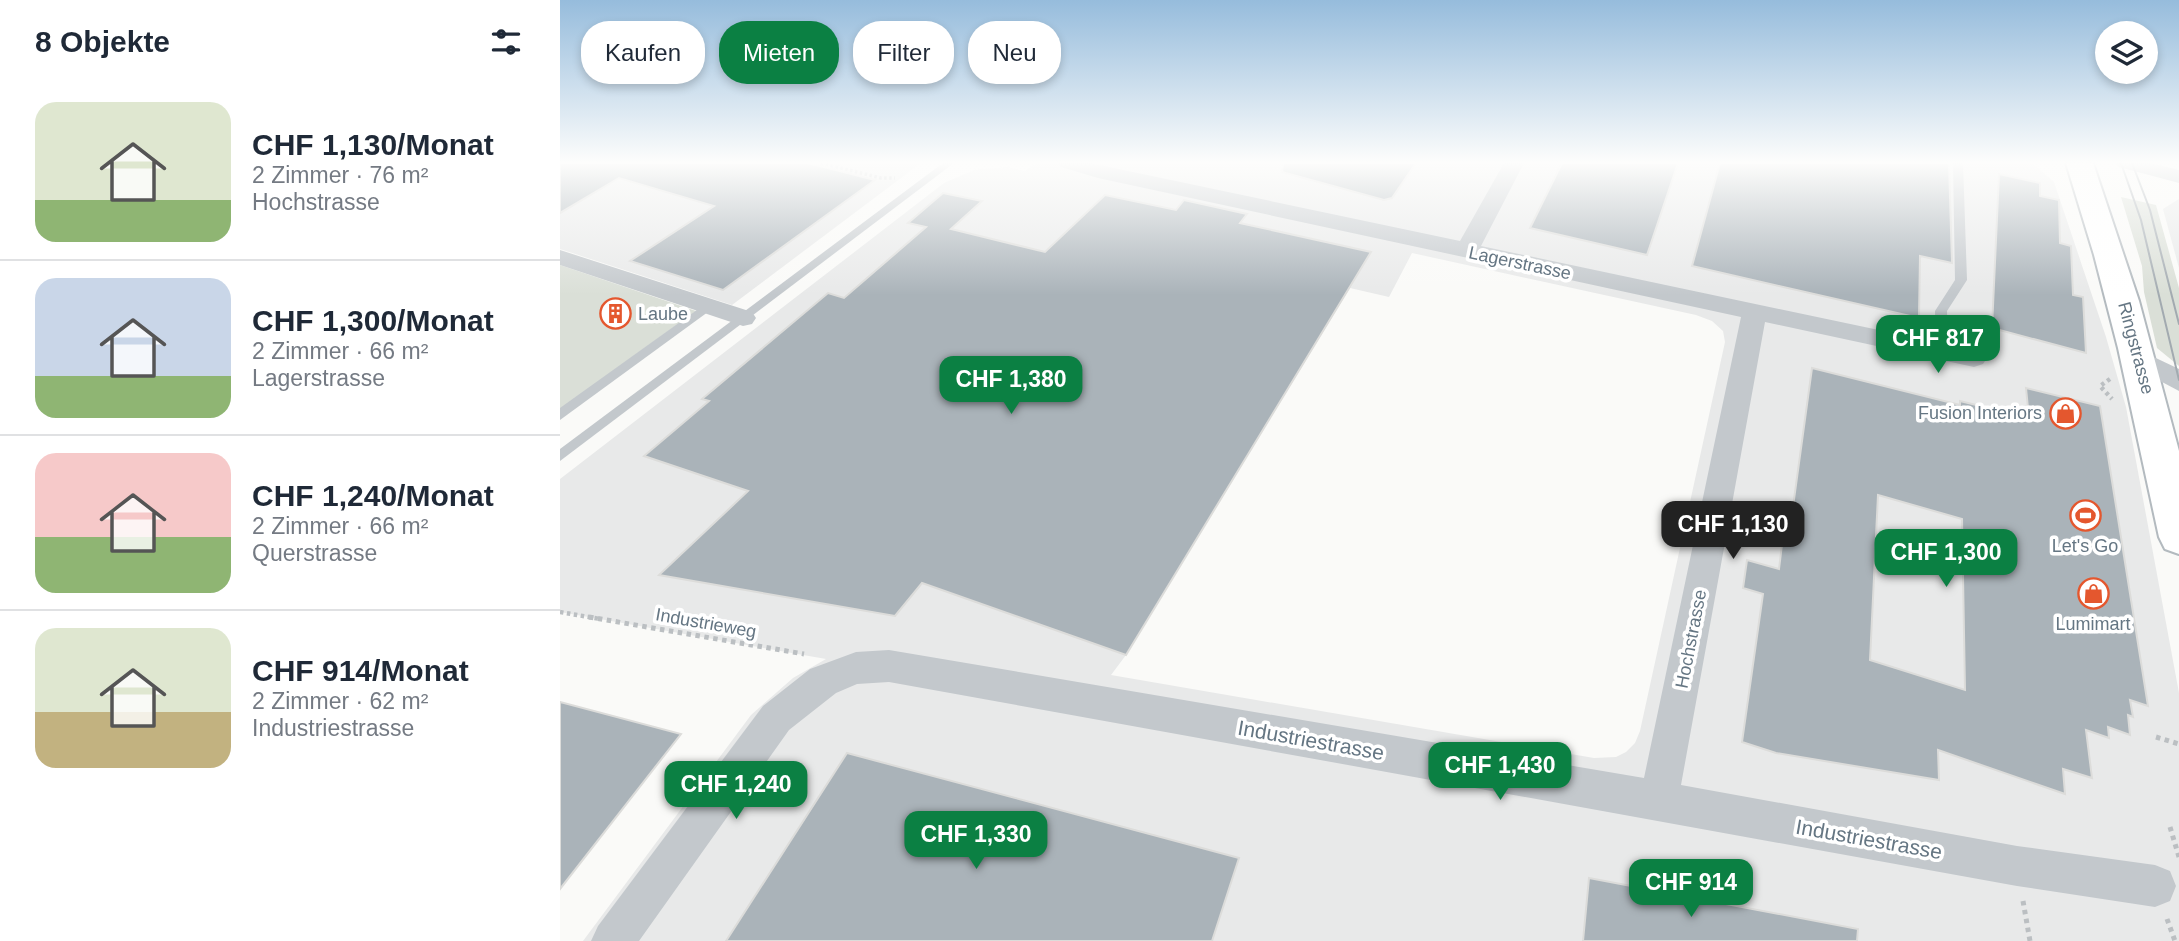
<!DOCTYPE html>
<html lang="de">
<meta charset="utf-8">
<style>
body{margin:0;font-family:Arial,sans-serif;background:#f2f2f3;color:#1f2937;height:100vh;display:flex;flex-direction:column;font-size:26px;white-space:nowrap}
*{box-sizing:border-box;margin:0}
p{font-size:23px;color:#747a83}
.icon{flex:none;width:38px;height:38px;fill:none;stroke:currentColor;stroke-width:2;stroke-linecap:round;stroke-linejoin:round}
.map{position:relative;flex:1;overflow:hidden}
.sheet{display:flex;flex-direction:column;background:#fff;width:560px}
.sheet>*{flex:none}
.top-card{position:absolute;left:21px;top:21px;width:665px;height:63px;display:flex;gap:14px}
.controls{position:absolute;left:1535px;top:21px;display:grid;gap:14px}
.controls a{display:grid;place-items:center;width:63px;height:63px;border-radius:50%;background:#fff;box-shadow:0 4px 10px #0003;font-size:35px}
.price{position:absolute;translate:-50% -60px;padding:0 16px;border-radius:14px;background:#0b8043;color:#fff;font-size:23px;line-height:46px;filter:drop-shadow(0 2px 4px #0008)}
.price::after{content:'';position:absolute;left:50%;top:42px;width:21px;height:16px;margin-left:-10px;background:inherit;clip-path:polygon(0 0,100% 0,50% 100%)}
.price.current{background:#222;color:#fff}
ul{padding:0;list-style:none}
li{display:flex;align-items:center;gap:21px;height:175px;padding:0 35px}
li+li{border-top:2px solid #e0e1e3}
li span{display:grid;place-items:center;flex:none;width:196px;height:140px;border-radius:21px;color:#555}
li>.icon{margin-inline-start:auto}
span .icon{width:84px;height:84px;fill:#fffc;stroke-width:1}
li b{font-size:30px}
h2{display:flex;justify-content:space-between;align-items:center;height:84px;padding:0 35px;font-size:30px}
.chip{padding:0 24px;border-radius:28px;background:#fff;box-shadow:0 4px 10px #0003;font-size:24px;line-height:63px}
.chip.current{background:#0b8043;color:#fff}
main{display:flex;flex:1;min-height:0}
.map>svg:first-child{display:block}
</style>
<main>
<section class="sheet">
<h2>8 Objekte<svg class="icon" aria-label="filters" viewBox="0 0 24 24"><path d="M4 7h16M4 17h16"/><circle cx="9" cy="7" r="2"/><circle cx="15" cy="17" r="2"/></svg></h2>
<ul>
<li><span style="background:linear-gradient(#dfe7d0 70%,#8fb573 0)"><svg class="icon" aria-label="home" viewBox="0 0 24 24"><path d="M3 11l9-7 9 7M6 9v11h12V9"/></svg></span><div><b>CHF 1,130/Monat</b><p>2 Zimmer · 76 m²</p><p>Hochstrasse</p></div></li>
<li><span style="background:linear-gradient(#c9d6e8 70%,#8fb573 0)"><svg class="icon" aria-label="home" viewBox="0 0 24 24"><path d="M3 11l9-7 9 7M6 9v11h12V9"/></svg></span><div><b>CHF 1,300/Monat</b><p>2 Zimmer · 66 m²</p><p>Lagerstrasse</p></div></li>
<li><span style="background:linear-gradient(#f6c9c9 60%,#8fb573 0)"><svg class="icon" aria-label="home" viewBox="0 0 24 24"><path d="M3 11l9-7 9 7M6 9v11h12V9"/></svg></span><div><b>CHF 1,240/Monat</b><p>2 Zimmer · 66 m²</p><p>Querstrasse</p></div></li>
<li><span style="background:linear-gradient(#dfe7d0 60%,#c2b280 0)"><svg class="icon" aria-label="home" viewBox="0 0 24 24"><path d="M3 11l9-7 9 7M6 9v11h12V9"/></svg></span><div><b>CHF 914/Monat</b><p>2 Zimmer · 62 m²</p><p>Industriestrasse</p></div></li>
</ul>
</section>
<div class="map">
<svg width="1619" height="941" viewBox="0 0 1619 941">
<rect width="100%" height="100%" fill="#fafaf8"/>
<g fill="#e8e9e9" fill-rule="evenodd">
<path d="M0,163H361L172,305L0,249Z"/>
<path d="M477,163H1472L1494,182L1546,337L1566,407L1619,693V941H23L191,715L233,678L266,659L0,612V479L384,183L414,170L447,167L465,171ZM852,253L1136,315L1152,321L1163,331L1165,342L1080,731L1075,743L1066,752L1056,757L1034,758L551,675L566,655L790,288L829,297Z"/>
<path d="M1619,199V268L1603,209Z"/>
</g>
<g fill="#dadfd7">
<path d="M1561,197L1596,205L1619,288V366L1597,348L1584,292L1582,266Z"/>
<path d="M0,265L136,311L0,409Z"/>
</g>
<g fill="#aab3b9" stroke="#dcdcda" stroke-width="2" fill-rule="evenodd">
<path d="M0,163H248L315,180L163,290L70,261L154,206L59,178L0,213Z"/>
<path d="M723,163H856L832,198L824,200L722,172Z"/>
<path d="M1002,163H1118L1087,255L970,228Z"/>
<path d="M1160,163H1389L1392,263L1360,256L1359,318L1132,266Z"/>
<path d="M1439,174L1480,183V196L1499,200L1500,243L1511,246L1513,295L1523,297L1526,353L1432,328Z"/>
<path d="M383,193L422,201L391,229L485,252L545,195L616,210L624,200L687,214L680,223L811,252L566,655L362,583L335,616L99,575L188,491L84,456L149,401L142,399L268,293L284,298L366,227L348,223Z"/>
<path d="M1252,368L1400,405V401L1469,418L1466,388L1540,406L1588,706L1570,700L1573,717L1568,715L1570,735L1548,727L1549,738L1526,730L1532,778L1503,769L1505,794L1378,750L1379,780L1216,753L1182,742L1203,594L1183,588L1187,560L1219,569L1226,512L1232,514ZM1318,495L1402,519L1405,690L1310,660Z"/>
<path d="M0,702L121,734L0,889Z"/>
<path d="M287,753L679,858L652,941H166Z"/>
<path d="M1029,878L1298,929L1297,941H1023Z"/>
</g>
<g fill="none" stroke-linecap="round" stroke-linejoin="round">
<defs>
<path id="secondary" d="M1506,163H1533L1579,301L1619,451V554L1605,549L1599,537L1558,348L1534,255Z"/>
</defs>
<use href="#secondary" stroke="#b3babf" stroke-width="4"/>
<path stroke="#bbbfc2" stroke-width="3.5" stroke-dasharray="2.5 2.5" stroke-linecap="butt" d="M261,163L321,178H335"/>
<g stroke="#bbbfc2" stroke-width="4.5" stroke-dasharray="3.5 3.5" stroke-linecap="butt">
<path d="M1550,379L1540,386L1552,399"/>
<path d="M0,612L40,619"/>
</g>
<g stroke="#bbbfc2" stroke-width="5" stroke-dasharray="4.5 4.5" stroke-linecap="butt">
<path d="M29,617L244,654"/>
<path d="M1596,737L1619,744"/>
<path d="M1610,827L1619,857"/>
<path d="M1463,901L1470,941"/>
<path d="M1607,919L1615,941"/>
</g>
<g fill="#c3c8cc" fill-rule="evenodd">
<path d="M383,163H394L0,461V449Z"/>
<path d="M1393,163H1403L1407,280L1387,311L1388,352L1382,356L1376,352L1375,311L1395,280Z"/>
<path d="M148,302L154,306L152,309L0,420V408Z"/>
</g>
<g fill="#c3c8cc" fill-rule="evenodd">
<path d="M497,163H530L900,241L944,163H964L921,246L1423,352L1427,358L1423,364L1414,367L1205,322L1121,785L1457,846L1595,865L1610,871L1616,886L1610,901L1595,907L1457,886L329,682L297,684L276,693L229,730L79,941H31L38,926L203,706L250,669L296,652L329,650L1084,778L1181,317L538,178L501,167Z"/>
<path d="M1556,163H1590L1619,170V183L1559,167Z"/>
<path d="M0,250L192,312L196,318L192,324L183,326L0,265Z"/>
<path d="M1579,350L1619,369V391L1570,365L1566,359L1570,353Z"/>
</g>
<use href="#secondary" fill="#fff" fill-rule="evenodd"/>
<g stroke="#a2aab0" stroke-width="2">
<path d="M1561,163L1581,220L1619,380"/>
<path d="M1572,163L1590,210L1619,324"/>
</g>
</g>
<linearGradient id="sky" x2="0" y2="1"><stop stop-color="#96bcdc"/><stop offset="0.55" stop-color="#fdfdfc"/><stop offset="1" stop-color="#fdfdfc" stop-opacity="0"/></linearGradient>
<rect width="1619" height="295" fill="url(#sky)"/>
<defs>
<symbol id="building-ring" viewBox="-11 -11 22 22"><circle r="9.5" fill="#fff" stroke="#e4572e" stroke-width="1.5"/><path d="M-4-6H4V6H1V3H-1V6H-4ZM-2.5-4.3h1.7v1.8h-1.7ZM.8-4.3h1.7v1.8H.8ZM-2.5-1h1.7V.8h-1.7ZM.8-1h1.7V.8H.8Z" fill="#e4572e"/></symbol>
<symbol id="shop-ring" viewBox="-11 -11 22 22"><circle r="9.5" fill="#fff" stroke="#e4572e" stroke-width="1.5"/><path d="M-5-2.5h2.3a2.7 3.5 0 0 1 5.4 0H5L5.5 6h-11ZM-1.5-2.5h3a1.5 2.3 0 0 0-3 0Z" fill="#e4572e"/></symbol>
<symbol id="stadium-ring" viewBox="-11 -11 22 22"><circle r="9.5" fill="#fff" stroke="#e4572e" stroke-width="1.5"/><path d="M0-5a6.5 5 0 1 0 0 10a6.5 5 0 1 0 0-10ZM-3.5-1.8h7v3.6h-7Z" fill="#e4572e"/></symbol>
</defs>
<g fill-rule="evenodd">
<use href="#building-ring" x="38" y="296" width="35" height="35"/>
<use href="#shop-ring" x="1488" y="396" width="35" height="35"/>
<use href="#stadium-ring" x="1508" y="498" width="35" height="35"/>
<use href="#shop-ring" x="1516" y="576" width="35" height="35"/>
</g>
<g text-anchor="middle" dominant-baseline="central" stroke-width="7" stroke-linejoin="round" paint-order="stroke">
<g font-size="18" fill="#657683" stroke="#fff">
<text transform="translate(960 263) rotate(12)">Lagerstrasse</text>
<text transform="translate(1576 348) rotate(75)">Ringstrasse</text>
<text transform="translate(146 623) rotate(10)">Industrieweg</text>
<text transform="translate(1131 639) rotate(-79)">Hochstrasse</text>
</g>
<g font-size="18" fill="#657683" stroke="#fff">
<text x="78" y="314" text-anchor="start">Laube</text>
<text x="1482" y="413" text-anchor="end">Fusion Interiors</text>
<text x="1525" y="546">Let's Go</text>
<text x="1533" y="624">Lumimart</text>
</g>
<g font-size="21" fill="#657683" stroke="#fff">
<text transform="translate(751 740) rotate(10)">Industriestrasse</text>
<text transform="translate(1309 839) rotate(10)">Industriestrasse</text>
</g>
</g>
</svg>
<div class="controls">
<a><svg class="icon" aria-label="layers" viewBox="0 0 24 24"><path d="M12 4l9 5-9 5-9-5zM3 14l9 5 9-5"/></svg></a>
</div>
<b class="price" style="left:1378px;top:375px">CHF 817</b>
<b class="price" style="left:451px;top:416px">CHF 1,380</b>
<b class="price current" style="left:1173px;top:561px">CHF 1,130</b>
<b class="price" style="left:1386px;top:589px">CHF 1,300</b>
<b class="price" style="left:940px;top:802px">CHF 1,430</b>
<b class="price" style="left:176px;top:821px">CHF 1,240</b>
<b class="price" style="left:416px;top:871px">CHF 1,330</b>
<b class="price" style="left:1131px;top:919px">CHF 914</b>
<div class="top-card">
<a class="chip">Kaufen</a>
<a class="chip current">Mieten</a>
<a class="chip">Filter</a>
<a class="chip">Neu</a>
</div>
</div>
</main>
